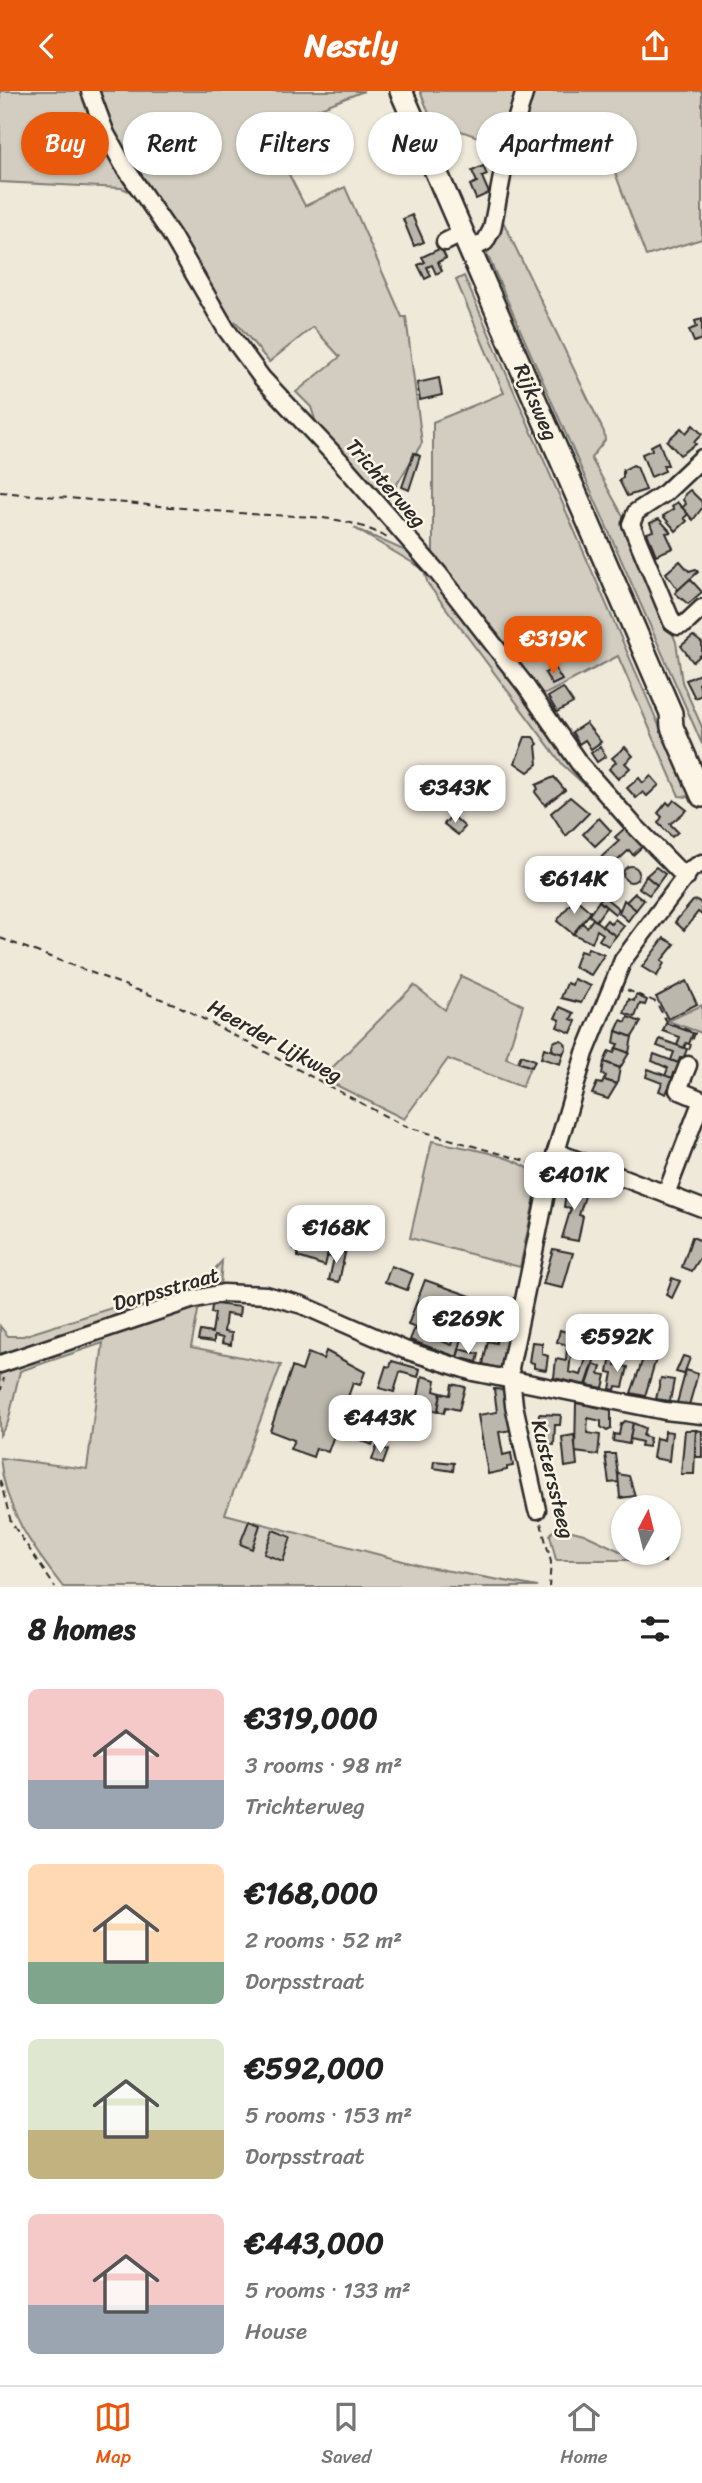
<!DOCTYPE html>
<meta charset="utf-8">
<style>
body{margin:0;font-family:Sriracha,sans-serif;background:#f6f6f6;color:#222;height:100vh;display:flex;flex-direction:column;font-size:26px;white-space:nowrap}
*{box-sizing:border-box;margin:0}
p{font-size:23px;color:#767676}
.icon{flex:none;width:38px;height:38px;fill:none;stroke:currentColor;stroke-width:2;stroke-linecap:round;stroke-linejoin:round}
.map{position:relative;height:1496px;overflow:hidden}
.side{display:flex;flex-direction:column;background:#fff;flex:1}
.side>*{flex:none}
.banner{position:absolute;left:21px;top:21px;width:662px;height:63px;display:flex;gap:14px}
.needle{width:46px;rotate:7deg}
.buttons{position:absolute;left:611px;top:1404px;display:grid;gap:14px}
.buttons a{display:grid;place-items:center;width:70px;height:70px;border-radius:50%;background:#fff;box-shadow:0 2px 5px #0004;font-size:35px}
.price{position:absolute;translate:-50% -60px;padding:0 16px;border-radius:14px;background:#fff;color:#222;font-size:23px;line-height:46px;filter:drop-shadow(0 2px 4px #0008)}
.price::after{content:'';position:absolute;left:50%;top:42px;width:21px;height:16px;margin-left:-10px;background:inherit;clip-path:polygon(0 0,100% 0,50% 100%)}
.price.on{background:#ea580c;color:#fff}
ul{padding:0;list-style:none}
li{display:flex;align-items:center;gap:21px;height:175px;padding:0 28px}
li span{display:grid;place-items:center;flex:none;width:196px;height:140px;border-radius:10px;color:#555}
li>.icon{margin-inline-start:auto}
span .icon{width:84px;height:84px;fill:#fffc;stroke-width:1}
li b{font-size:30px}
h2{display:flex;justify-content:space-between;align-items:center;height:84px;padding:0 28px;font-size:30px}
.tag{padding:0 24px;border-radius:32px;background:#fff;box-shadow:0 2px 5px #0004;font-size:24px;line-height:63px}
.tag.on{background:#ea580c;color:#fff}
header{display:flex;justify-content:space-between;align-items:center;height:91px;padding:0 28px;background:#ea580c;color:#fff;font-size:32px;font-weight:700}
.tab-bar{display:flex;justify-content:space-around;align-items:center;height:98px;border-top:2px solid #e0e0e0;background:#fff;font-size:19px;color:#767676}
.tab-bar a{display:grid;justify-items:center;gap:4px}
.tab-bar .on{color:#ea580c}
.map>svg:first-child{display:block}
</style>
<header><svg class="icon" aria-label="back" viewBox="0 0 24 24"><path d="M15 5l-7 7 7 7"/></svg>Nestly<svg class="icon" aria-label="share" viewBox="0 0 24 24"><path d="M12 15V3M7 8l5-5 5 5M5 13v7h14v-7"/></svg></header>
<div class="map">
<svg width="702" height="1496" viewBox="0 0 702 1496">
<rect width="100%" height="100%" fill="#efe9da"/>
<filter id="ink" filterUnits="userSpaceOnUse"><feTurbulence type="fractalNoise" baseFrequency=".0143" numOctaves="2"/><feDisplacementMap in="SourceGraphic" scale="14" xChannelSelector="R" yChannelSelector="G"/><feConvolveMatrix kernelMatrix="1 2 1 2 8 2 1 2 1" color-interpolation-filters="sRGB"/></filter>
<g filter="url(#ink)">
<g fill="#d2cdc0" stroke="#7e7c76" stroke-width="2">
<path d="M0,0H87L135,103L122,97L0,91Z"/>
<path d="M92,0H364L266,38L305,115L345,96L402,226H406L422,352L383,416L319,341L311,316L296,301L340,266L313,236L269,271L236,231L224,229L134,84Z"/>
<path d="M420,0H702V148L646,165L595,28L498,53L432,30Z"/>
<path d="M499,122L604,341L605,349L591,367L628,434L676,551L682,591L702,636V653L487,163Z"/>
<path d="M464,185L690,706L679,705L618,565L538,607L433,472V331L504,302L456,189Z"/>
<path d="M354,437L417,465L612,719L563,674L428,493L423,478Z"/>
<path d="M461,885L523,914L506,967L530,976L522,996L448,968L404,1028L322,987L414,894L445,919Z"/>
<path d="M702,914V942L668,930Z"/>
<path d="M432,1050C463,1057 518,1063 539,1086L520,1176L410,1147Z"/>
<path d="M222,1170L220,1195L200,1210L191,1256L281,1274L225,1423L422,1475L538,1496H63C32,1456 5,1419 0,1367L87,1378L103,1252L20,1280L8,1331L0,1344V1235L8,1245H23L207,1187Z"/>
<path d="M556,1436L584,1443L639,1469H556L550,1444Z"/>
</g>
<g fill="#bcb7ac" stroke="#2b2b2b" stroke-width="2" fill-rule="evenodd">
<path d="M483,75L487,84L482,86L489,102L476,108L470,94L477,91L472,80Z"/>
<path d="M412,124L424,151L414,155L403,128Z"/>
<path d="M441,157L446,167L438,171L442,180L436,183L432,174L427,176L431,185L425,188L418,174L425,171L422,166Z"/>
<path d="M702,228V248L694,251L689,239L697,236L695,230Z"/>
<path d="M439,287L442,304L420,309L417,292Z"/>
<path d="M693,334L702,343L694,351L696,353L680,364L667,350L681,337L686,342Z"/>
<path d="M659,351L668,374H663L665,380L651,386L642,363L652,359L651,355Z"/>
<path d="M414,362L420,365L409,399L402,396Z"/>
<path d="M633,374L637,376L646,399L627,405L619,389L623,387V379Z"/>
<path d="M690,399L702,411V417L693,429L682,417L686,413L683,409L685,403Z"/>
<path d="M677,411L688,423L684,427L687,430L676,440L663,425L674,418L672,416Z"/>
<path d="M659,428L671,441L666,442L673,457L656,464L647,442L653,440L650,432Z"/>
<path d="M680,470L689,480L696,478L698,481L678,499L666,482Z"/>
<path d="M690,488L702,501L688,513L675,502Z"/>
<path d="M693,545L702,552V563L693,571L681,555Z"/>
<path d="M554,576L562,589L552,594L545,582Z"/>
<path d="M702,582V592L699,593L702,604L695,607L686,589Z"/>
<path d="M563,597L573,612L557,621L548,606Z"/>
<path d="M586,632L601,651L591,658L585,649L579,653L572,641Z"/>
<path d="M525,646H533L538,653L536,655L538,673L528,681L515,672Z"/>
<path d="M600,656L606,665L597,671L591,662Z"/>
<path d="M625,656L633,665L625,672L630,677L618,688L609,678L616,671L612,667Z"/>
<path d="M651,685L659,694L647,705L643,701L636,707L627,697L639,687L643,692Z"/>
<path d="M554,686L565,699L545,714L535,701L538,698L536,694Z"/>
<path d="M570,706L589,722L566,745L551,722Z"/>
<path d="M674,709L687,719L670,733L678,741L672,746L658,732L662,726L658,722L667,711L670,714Z"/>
<path d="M452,724L465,736L458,744L444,733Z"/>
<path d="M599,727L611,740L595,755L583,743Z"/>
<path d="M625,737L644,754L633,764L629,759L613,774L620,781L614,788L597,770L619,750L615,746Z"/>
<circle cx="631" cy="783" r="8"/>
<path d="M656,776L665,783L657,794L646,785Z"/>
<path d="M559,784L567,790L555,803L548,797Z"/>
<path d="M646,785L657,794L649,804L639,797Z"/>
<path d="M635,802L644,809L636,819L626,811Z"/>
<path d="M603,805L619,818L615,823L599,810Z"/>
<path d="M575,807L591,821L573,843L557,830Z"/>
<path d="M624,809L636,819L628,830L619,822Z"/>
<path d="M697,809L702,813V824L698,821L684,839L675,831L693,810Z"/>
<path d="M599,810L606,816L596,830L589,824Z"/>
<path d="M593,828L616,845L608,855L599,849L603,843L597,839L592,852L573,843L582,832L587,836Z"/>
<path d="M615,828L624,835L616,845L602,835L607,829L611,833Z"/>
<path d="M664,847L675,853L661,870L664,872L657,885L642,876Z"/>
<path d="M588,857L604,864L591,884L574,876L580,860L586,862Z"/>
<path d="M574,888L591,895L581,912L561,907L567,892L572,894Z"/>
<path d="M686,890L697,913L668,928L656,906Z"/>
<path d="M636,904L647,909L645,914L640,913L635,926L624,922L629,908L634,910Z"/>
<path d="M560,916L574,922L571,928L576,930L571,942L557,936L560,929L555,927Z"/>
<path d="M628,926L641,931L632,946L616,940L621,929L626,931Z"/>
<path d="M666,932L693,942L689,953L686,952L684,957L677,954L680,946L663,940Z"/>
<path d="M616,940L632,946L629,962L616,957L618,953L614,952Z"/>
<path d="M660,948L687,958L683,968L680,967L678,972L671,969L674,961L657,955Z"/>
<circle cx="559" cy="956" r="7"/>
<path d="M544,957L563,963L560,973L541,967Z"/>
<path d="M616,957L629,962L620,977L604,971L609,960L614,962Z"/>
<path d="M654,963L681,973L677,984L674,982L672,987L665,985L668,977L652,970Z"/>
<path d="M521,964L535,969L532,976L518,971Z"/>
<path d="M604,971L620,977L617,993L604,989L606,985L602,983Z"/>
<path d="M648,978L675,988L671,999L668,998L666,1003L659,1000L662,992L646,986Z"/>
<path d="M604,989L617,993L608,1008L592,1003L597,992L602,993Z"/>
<path d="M567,1094L587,1099L579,1124L583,1125L578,1150L562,1147L571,1117L564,1116Z"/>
<path d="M317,1136L350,1144L345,1162L329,1158L325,1175L298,1166V1158H294V1157L317,1162L319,1155L312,1154Z"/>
<path d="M692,1146L702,1150V1164L692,1180L682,1176Z"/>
<path d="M329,1158L345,1162L339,1191L329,1189L334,1167L327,1165Z"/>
<path d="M553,1158L573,1162L563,1197L543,1193Z"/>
<path d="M391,1175L413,1183L407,1199L385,1191Z"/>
<path d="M672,1187L680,1190L672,1207L666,1204Z"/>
<path d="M425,1189L473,1206L457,1266L410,1249L414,1239L419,1238L408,1234ZM428,1220L459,1230L452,1254L422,1243Z"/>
<path d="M216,1213L240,1216L239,1225L226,1223L224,1241L232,1242L231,1254L222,1252L223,1247L214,1245V1251L198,1249L200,1240L212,1242L215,1222H211L212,1215Z"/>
<path d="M471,1220L489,1223L488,1225L494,1227L490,1241L467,1233Z"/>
<path d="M560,1239L597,1251L594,1260L597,1261L586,1294L554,1287L556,1268L566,1270L567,1254L557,1251ZM572,1255L588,1261L581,1284L569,1281Z"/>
<path d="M498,1242L509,1245L501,1278L483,1273L488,1250L496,1252Z"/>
<path d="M651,1245L654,1246L652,1251L659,1253L658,1261L645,1305L631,1302Z"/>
<path d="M532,1251L542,1252V1263L548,1265L546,1279L534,1277V1272L529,1271Z"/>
<path d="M460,1258L479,1263L477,1271L457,1266Z"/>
<path d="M326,1260L365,1281L360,1294L353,1292L328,1361L316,1357L313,1366L290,1358L294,1349L270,1340L292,1276L302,1280L308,1262L323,1268Z"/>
<path d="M683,1265L690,1267L684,1283L676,1281Z"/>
<path d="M611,1266L617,1267L615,1274L628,1276L623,1296L616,1295L615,1299L610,1298L613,1282L608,1281Z"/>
<path d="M392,1270L420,1278L418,1286L400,1281L394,1301L379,1297L386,1275L390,1276Z"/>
<path d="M594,1273L601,1276L599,1283L606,1284L603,1297L587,1294Z"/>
<path d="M686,1279L698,1283L689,1314L677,1312Z"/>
<path d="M422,1285L436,1289L434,1300L441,1302L438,1320L429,1318L431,1308L418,1306Z"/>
<path d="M661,1287L674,1289L670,1310L656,1308Z"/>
<path d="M452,1293L465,1296L459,1319L446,1316L444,1322L438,1320L441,1302L450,1304Z"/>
<path d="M494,1298L506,1299L512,1339L499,1341L503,1364L511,1362L513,1375L507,1376V1379L488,1383L478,1324L497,1321Z"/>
<path d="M576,1312L611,1319V1338L607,1340L601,1336V1330L588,1327L587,1342L600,1344L598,1364L575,1361Z"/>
<path d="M539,1323L561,1324L560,1334H555L554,1354L544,1353L545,1333H538Z"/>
<path d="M365,1328L380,1333L372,1354L358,1348Z"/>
<path d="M625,1330L633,1332L629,1353L613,1350L614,1343L619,1344L621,1333Z"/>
<path d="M633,1332L645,1337L643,1345L650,1347L648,1356L641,1355L642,1351L630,1348Z"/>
<path d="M685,1339H696L694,1383H681Z"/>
<path d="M696,1339L702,1340V1366H695Z"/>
<path d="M665,1340L672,1341L669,1370L653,1367L656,1347L664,1349Z"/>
<path d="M574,1344L577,1374L565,1376L562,1346Z"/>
<path d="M377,1355L388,1359L383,1373L372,1369Z"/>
<path d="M605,1363H615L619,1391L609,1392Z"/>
<path d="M434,1370L454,1372L453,1380L433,1377Z"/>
<path d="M618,1383L629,1385L635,1405L620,1407Z"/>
<path d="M249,1430L260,1434L252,1458L240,1453Z"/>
<path d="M273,1439L291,1446L283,1470L264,1463Z"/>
<path d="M648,1461H666L665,1471L647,1470Z"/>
</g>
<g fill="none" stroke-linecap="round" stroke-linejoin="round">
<defs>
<g id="minor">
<path d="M90,0L106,43L124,75L172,145L226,238L262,287L340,370L438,482L525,594L579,672L631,731L686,787"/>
<path d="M445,151L463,142"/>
<path d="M470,159L485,151L492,138L507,59L525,0"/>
<path d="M702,367L665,402L636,421L631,433L672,531L678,535L685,533L702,517"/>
<path d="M556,1061L702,1117"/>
<path d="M666,1103L702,1009L678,999L688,974"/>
<path d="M0,1273L191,1209L223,1202L266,1204L302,1214L405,1259L473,1281L665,1320L702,1324"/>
<path d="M537,1419L514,1314L510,1277L551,1078L585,962L623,869L691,778L702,772"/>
</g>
<path id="major" d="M401,0L671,622L672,636L702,705"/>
</defs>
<use href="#minor" stroke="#2b2b2b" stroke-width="21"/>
<use href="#major" stroke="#2b2b2b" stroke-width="26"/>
<g stroke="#2b2b2b" stroke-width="2" stroke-dasharray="7 5" stroke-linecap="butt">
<path d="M0,401C80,408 159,415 239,422C291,427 343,420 389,448"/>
<path d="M0,847L177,914L404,1035L539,1074"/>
<path d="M627,899L656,911L667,931L695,942L689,959"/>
<path d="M0,1302L4,1287"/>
<path d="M0,1389L11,1431L55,1496"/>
<path d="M541,1432L551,1471L549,1496"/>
</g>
<use href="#minor" stroke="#fcf5e5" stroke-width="16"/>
<use href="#major" stroke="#fcf5e5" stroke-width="21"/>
</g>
</g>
<g text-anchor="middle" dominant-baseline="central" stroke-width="5" stroke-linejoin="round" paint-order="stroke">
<g font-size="21" fill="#2b2b2b" stroke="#fcf5e5">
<text transform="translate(536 311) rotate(67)">Rijksweg</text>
<text transform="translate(386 392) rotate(49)">Trichterweg</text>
<text transform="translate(275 950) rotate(29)">Heerder Lijkweg</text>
<text transform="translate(166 1198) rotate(-16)">Dorpsstraat</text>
<text transform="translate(553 1388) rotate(76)">Kusterssteeg</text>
</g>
</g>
</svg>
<div class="buttons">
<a><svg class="needle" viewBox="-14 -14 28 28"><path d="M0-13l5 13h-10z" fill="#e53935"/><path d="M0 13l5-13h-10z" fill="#767676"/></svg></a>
</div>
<b class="price on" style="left:553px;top:585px">€319K</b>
<b class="price" style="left:455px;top:734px">€343K</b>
<b class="price" style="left:574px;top:825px">€614K</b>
<b class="price" style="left:574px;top:1121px">€401K</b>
<b class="price" style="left:336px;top:1174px">€168K</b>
<b class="price" style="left:468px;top:1265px">€269K</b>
<b class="price" style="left:617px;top:1283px">€592K</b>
<b class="price" style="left:380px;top:1364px">€443K</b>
<div class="banner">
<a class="tag on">Buy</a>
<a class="tag">Rent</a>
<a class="tag">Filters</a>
<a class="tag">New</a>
<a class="tag">Apartment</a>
</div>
</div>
<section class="side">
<h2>8 homes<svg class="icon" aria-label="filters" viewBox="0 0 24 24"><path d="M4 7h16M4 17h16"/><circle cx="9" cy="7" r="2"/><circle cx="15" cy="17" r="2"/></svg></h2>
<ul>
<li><span style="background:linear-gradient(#f6c9c9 65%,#9aa5b1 0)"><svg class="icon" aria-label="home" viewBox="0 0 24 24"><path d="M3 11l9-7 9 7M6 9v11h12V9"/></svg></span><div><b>€319,000</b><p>3 rooms · 98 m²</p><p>Trichterweg</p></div></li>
<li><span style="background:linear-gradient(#ffd9b3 70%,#7fa58c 0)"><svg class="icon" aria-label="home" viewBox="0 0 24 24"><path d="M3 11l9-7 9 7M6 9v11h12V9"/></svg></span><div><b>€168,000</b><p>2 rooms · 52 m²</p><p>Dorpsstraat</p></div></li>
<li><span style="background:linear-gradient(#dfe7d0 65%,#c2b280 0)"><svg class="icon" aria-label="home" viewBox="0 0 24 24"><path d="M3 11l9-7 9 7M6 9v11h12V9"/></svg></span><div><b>€592,000</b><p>5 rooms · 153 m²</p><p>Dorpsstraat</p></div></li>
<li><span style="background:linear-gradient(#f6c9c9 65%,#9aa5b1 0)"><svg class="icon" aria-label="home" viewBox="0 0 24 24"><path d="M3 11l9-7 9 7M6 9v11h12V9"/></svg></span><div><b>€443,000</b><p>5 rooms · 133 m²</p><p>House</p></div></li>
</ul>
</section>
<nav class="tab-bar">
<a class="on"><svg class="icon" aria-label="map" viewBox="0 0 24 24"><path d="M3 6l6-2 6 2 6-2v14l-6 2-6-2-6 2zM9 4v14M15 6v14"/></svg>Map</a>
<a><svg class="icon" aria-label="saved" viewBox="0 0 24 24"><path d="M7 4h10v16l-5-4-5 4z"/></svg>Saved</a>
<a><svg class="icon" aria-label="home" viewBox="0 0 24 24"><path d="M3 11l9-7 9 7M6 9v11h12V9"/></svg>Home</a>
</nav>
